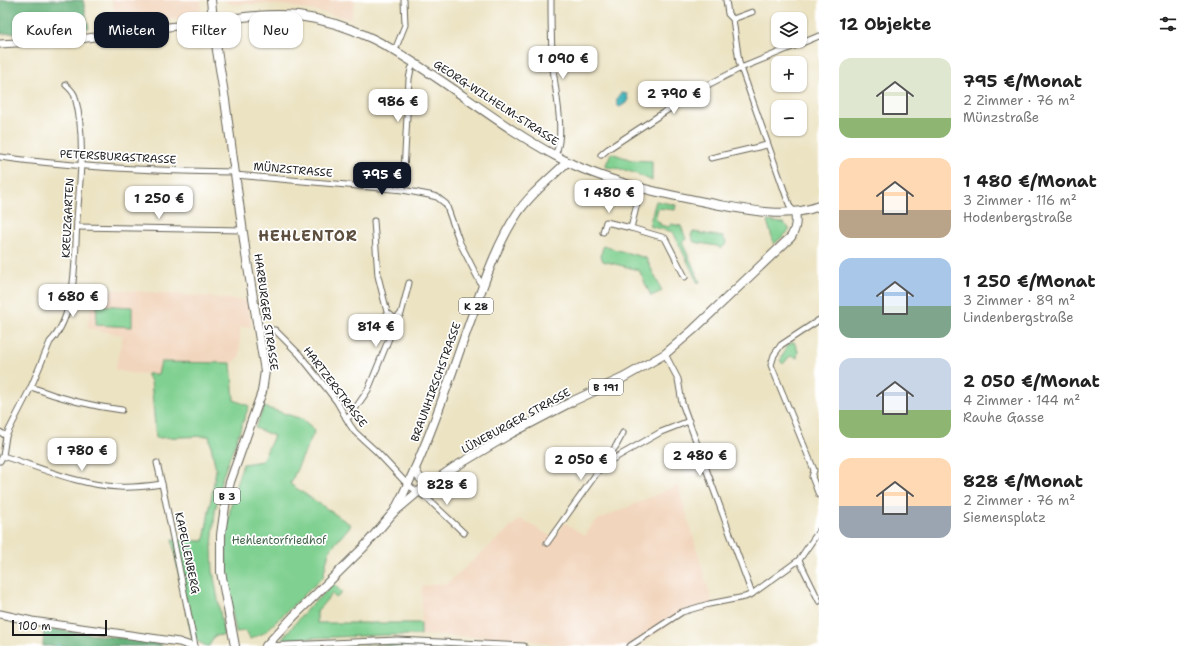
<!DOCTYPE html>
<html lang="de">
<meta charset="utf-8">
<style>
body{margin:0;font-family:"Shantell Sans",sans-serif;background:#f6f6f6;color:#222;height:100vh;display:flex;flex-direction:column;font-size:15px;white-space:nowrap}
*{box-sizing:border-box;margin:0}
p{font-size:13px;color:#767676}
.icon{flex:none;width:22px;height:22px;fill:none;stroke:currentColor;stroke-width:2;stroke-linecap:round;stroke-linejoin:round}
.map{position:relative;flex:1;overflow:hidden}
.panel{display:flex;flex-direction:column;background:#fff;width:380px}
.panel>*{flex:none}
.top-card{position:absolute;left:12px;top:12px;width:380px;height:36px;display:flex;gap:8px}
.fabs{position:absolute;left:771px;top:12px;display:grid;gap:8px}
.fabs a{display:grid;place-items:center;width:36px;height:36px;border-radius:8px;background:#fff;box-shadow:0 1px 3px #0004;font-size:20px}
.scale{position:absolute;left:12px;bottom:10px;width:95px;box-sizing:border-box;padding-left:4px;border:2px solid #1c1c1c;border-top:0;font-size:11px;line-height:14px;white-space:nowrap;color:#1c1c1c;-webkit-text-stroke:3px #fff;paint-order:stroke}
.price{position:absolute;translate:-50% -34px;padding:0 9px;border-radius:8px;background:#fff;color:#222;font-size:13px;line-height:26px;filter:drop-shadow(0 1px 2px #0008)}
.price::after{content:'';position:absolute;left:50%;top:24px;width:12px;height:9px;margin-left:-6px;background:inherit;clip-path:polygon(0 0,100% 0,50% 100%)}
.price.selected{background:#111827;color:#fff}
ul{padding:0;list-style:none}
li{display:flex;align-items:center;gap:12px;height:100px;padding:0 20px}
li span{display:grid;place-items:center;flex:none;width:112px;height:80px;border-radius:12px;color:#555}
li>.icon{margin-inline-start:auto}
span .icon{width:48px;height:48px;fill:#fffc;stroke-width:1}
li b{font-size:17px}
h2{display:flex;justify-content:space-between;align-items:center;height:48px;padding:0 20px;font-size:17px}
.tag{padding:0 14px;border-radius:12px;background:#fff;box-shadow:0 1px 3px #0004;font-size:14px;line-height:36px}
.tag.selected{background:#111827;color:#fff}
main{display:flex;flex:1;min-height:0}
.map>svg:first-child{display:block}
</style>
<main>
<div class="map">
<svg width="819" height="646" viewBox="0 0 819 646">
<rect width="100%" height="100%" fill="#fff"/>
<filter id="ink" filterUnits="userSpaceOnUse"><feTurbulence type="fractalNoise" baseFrequency=".025" numOctaves="2"/><feDisplacementMap in="SourceGraphic" scale="8" xChannelSelector="R" yChannelSelector="G"/><feConvolveMatrix kernelMatrix="1 2 1 2 8 2 1 2 1" color-interpolation-filters="sRGB"/></filter>
<filter id="wash" filterUnits="userSpaceOnUse"><feTurbulence type="fractalNoise" baseFrequency=".012" numOctaves="4" result="noise"/><feDisplacementMap in="SourceGraphic" scale="16" xChannelSelector="R" yChannelSelector="G"/><feGaussianBlur stdDeviation="0.9" result="paint"/><feColorMatrix in="noise" values="0 0 0 0 0 0 0 0 0 0 0 0 0 0 0 0 0 1.4 0 .05"/><feComposite in="paint" operator="in"/></filter>
<g filter="url(#wash)">
<rect width="100%" height="100%" fill="#ece3c3"/>
<g fill="#f2d5bd">
<path d="M112,0H201V7L199,12L194,16L116,25Z"/>
<path d="M224,0H355L351,19L326,13L289,6L272,4H231Z"/>
<path d="M95,288L209,297L247,301L252,327H240V355L234,363L161,362L159,374L130,373L115,370L123,335L87,328Z"/>
<path d="M678,485L714,609L684,615L636,646H566L551,644L525,639L421,635L422,586L448,583L520,519L554,538L565,523L585,536L594,522Z"/>
</g>
<g fill="#80d091" stroke="#4e7656">
<path d="M611,153L632,160L652,161V181C636,173 623,168 605,167Z"/>
<path d="M656,201L676,205L675,210L658,208L655,219L660,223V225L669,227L671,224L681,226L686,239L682,242L700,282L698,283L673,232L649,226Z"/>
<path d="M767,221L783,223L789,228V231L774,244Z"/>
<path d="M694,232L723,237L726,242L725,245L721,249L717,246L694,242L691,235L692,233Z"/>
<path d="M603,246L646,258L662,291L651,296L639,270L603,261L601,256Z"/>
<path d="M97,305L132,307V327L96,325Z"/>
<path d="M794,342L798,351L797,358L790,356L783,364L780,361C786,353 782,346 794,342Z"/>
<path d="M161,362L231,363L234,400L249,406L221,481L215,512L212,547L213,571L224,635L214,636L209,646H206L192,638L172,540L204,541L216,470L209,436L156,438L151,381L147,376V374H158Z"/>
<path d="M264,407L302,419L315,430L290,484L351,525L329,551L323,577L264,633L250,639L246,631L236,632C231,608 226,583 226,558C225,526 232,494 243,464L262,461L274,436L255,428Z"/>
<path d="M334,584L342,593L336,598L332,594L317,611V623H421V635H388L282,639L309,607Z"/>
<path d="M399,644H423V646H345Z"/>
</g>
<g fill="#68b27b" stroke="#42674c">
<path d="M0,0H83L89,28L0,34Z"/>
<path d="M44,628L158,643L163,646H43Z"/>
</g>
<path fill="#43b3bb" stroke="#30686c" d="M621,93L627,94L628,99L626,103L620,107L618,106C615,101 617,96 621,93Z"/>
<g fill="none" stroke-linecap="round" stroke-linejoin="round">
<path stroke="#43b3bb" stroke-width="2" d="M58,645V646"/>
</g>
</g>
<g filter="url(#ink)">
<g fill="none" stroke-linecap="round" stroke-linejoin="round">
<defs>
<g id="street">
<path d="M551,0C551,23 551,45 553,68C555,91 566,135 555,155"/>
<path d="M726,0L728,14L733,19L739,62L790,207L795,212"/>
<path d="M733,19L752,12"/>
<path d="M395,50L405,25L404,0"/>
<path d="M601,155L608,149L698,90L741,68L819,36"/>
<path d="M0,157C78,168 156,171 234,172"/>
<path d="M711,158L767,145"/>
<path d="M235,175L403,190L429,195L437,197L446,204L460,243L483,288"/>
<path d="M641,187L631,228L665,238L685,277"/>
<path d="M403,190L409,79L411,69L415,63"/>
<path d="M374,221L378,276L387,312L395,319"/>
<path d="M77,227L243,230"/>
<path d="M603,232L606,222L631,228"/>
<path d="M819,320L781,345L774,355L771,365L814,470L812,477L819,495"/>
<path d="M259,330H275L299,354L327,389L337,402L350,425L355,432L377,452L408,485L429,500L464,533"/>
<path d="M665,354L678,379L682,403L752,594"/>
<path d="M31,387C62,399 89,406 122,410"/>
<path d="M346,418L350,416L368,390L392,331L395,319L401,314L409,283"/>
<path d="M0,432L6,436"/>
<path d="M3,456C41,468 79,485 119,487C134,488 148,486 162,484"/>
<path d="M0,461L3,456L6,436L31,387L50,342C77,315 75,255 77,219C80,179 86,136 75,97C74,92 69,88 66,85"/>
<path d="M157,463L162,484L195,646"/>
<path d="M606,463L661,432L689,421"/>
<path d="M547,543L616,446L623,433"/>
<path d="M799,560L819,601"/>
<path d="M266,646L397,640L524,646"/>
<path d="M630,646L682,612L709,604L745,597L752,594L799,560L819,531"/>
</g>
<g id="secondary">
<path d="M0,44L80,39L213,21"/>
<path d="M0,614L32,621L179,642L191,646"/>
</g>
<g id="primary">
<path d="M211,0L215,38L225,100L246,255L265,371L262,392L230,482L226,499L221,535V572L235,646"/>
<path d="M213,21C241,17 270,13 298,16C355,23 394,49 440,80C478,106 515,134 556,156C603,182 663,194 715,204C748,210 787,219 819,206"/>
<path d="M415,469C418,479 424,483 433,480"/>
<path d="M395,510C428,448 448,382 472,316C484,283 497,244 517,214C530,194 550,179 567,162"/>
<path d="M266,646L294,616L363,548L393,513L418,492L453,468L510,434L573,401L623,378L665,354L693,330L791,237C796,229 797,222 795,212"/>
</g>
</defs>
<use href="#street" stroke="#656256" stroke-width="7"/>
<use href="#secondary" stroke="#656256" stroke-width="9"/>
<use href="#primary" stroke="#656256" stroke-width="10"/>
<use href="#street" stroke="#fff" stroke-width="5"/>
<use href="#secondary" stroke="#fff" stroke-width="7"/>
<use href="#primary" stroke="#fff" stroke-width="8"/>
</g>
</g>
<g text-anchor="middle" dominant-baseline="central" stroke-width="3.5" stroke-linejoin="round" paint-order="stroke">
<g fill="#fff" stroke="#606060" stroke-width="1">
<rect x="459" y="298" width="34" height="16" rx="3"/>
<rect x="589" y="379" width="34" height="16" rx="3"/>
<rect x="214" y="488" width="26" height="16" rx="3"/>
</g>
<g font-size="10" font-weight="bold" fill="#1c1c1c">
<text x="476" y="306">K 28</text>
<text x="606" y="387">B 191</text>
<text x="227" y="496">B 3</text>
</g>
<g font-size="11" fill="#1c1c1c" stroke="#fff">
<text transform="translate(496 103) rotate(33)">GEORG-WILHELM-STRASSE</text>
<text transform="translate(118 157) rotate(3)">PETERSBURGSTRASSE</text>
<text transform="translate(293 170) rotate(5)">MÜNZSTRASSE</text>
<text transform="translate(68 218) rotate(-87)">KREUZGARTEN</text>
<text transform="translate(266 312) rotate(82)">HARBURGER STRASSE</text>
<text transform="translate(436 382) rotate(-70)">BRAUNHIRSCHSTRASSE</text>
<text transform="translate(335 387) rotate(53)">HARTZERSTRASSE</text>
<text transform="translate(516 421) rotate(-29)">LÜNEBURGER STRASSE</text>
<text transform="translate(187 553) rotate(78)">KAPELLENBERG</text>
</g>
<g font-size="11" fill="#44644b" stroke="#fff">
<text x="279" y="540">Hehlentorfriedhof</text>
</g>
<g font-size="15" font-weight="bold" letter-spacing="1" fill="#5d4e3e" stroke="#fff">
<text x="308" y="236">HEHLENTOR</text>
</g>
</g>
</svg>
<div class="fabs">
<a><svg class="icon" aria-label="layers" viewBox="0 0 24 24"><path d="M12 4l9 5-9 5-9-5zM3 14l9 5 9-5"/></svg></a>
<a>+</a>
<a>−</a>
</div>
<div class="scale">100 m</div>
<b class="price" style="left:563px;top:80px">1 090 €</b>
<b class="price" style="left:674px;top:115px">2 790 €</b>
<b class="price" style="left:398px;top:123px">986 €</b>
<b class="price selected" style="left:382px;top:196px">795 €</b>
<b class="price" style="left:609px;top:214px">1 480 €</b>
<b class="price" style="left:159px;top:220px">1 250 €</b>
<b class="price" style="left:73px;top:318px">1 680 €</b>
<b class="price" style="left:376px;top:348px">814 €</b>
<b class="price" style="left:82px;top:472px">1 780 €</b>
<b class="price" style="left:700px;top:477px">2 480 €</b>
<b class="price" style="left:581px;top:481px">2 050 €</b>
<b class="price" style="left:447px;top:506px">828 €</b>
<div class="top-card">
<a class="tag">Kaufen</a>
<a class="tag selected">Mieten</a>
<a class="tag">Filter</a>
<a class="tag">Neu</a>
</div>
</div>
<section class="panel">
<h2>12 Objekte<svg class="icon" aria-label="filters" viewBox="0 0 24 24"><path d="M4 7h16M4 17h16"/><circle cx="9" cy="7" r="2"/><circle cx="15" cy="17" r="2"/></svg></h2>
<ul>
<li><span style="background:linear-gradient(#dfe7d0 75%,#8fb573 0)"><svg class="icon" aria-label="home" viewBox="0 0 24 24"><path d="M3 11l9-7 9 7M6 9v11h12V9"/></svg></span><div><b>795 €/Monat</b><p>2 Zimmer · 76 m²</p><p>Münzstraße</p></div></li>
<li><span style="background:linear-gradient(#ffd9b3 65%,#b9a48a 0)"><svg class="icon" aria-label="home" viewBox="0 0 24 24"><path d="M3 11l9-7 9 7M6 9v11h12V9"/></svg></span><div><b>1 480 €/Monat</b><p>3 Zimmer · 116 m²</p><p>Hodenbergstraße</p></div></li>
<li><span style="background:linear-gradient(#a9c7e8 60%,#7fa58c 0)"><svg class="icon" aria-label="home" viewBox="0 0 24 24"><path d="M3 11l9-7 9 7M6 9v11h12V9"/></svg></span><div><b>1 250 €/Monat</b><p>3 Zimmer · 89 m²</p><p>Lindenbergstraße</p></div></li>
<li><span style="background:linear-gradient(#c9d6e8 65%,#8fb573 0)"><svg class="icon" aria-label="home" viewBox="0 0 24 24"><path d="M3 11l9-7 9 7M6 9v11h12V9"/></svg></span><div><b>2 050 €/Monat</b><p>4 Zimmer · 144 m²</p><p>Rauhe Gasse</p></div></li>
<li><span style="background:linear-gradient(#ffd9b3 60%,#9aa5b1 0)"><svg class="icon" aria-label="home" viewBox="0 0 24 24"><path d="M3 11l9-7 9 7M6 9v11h12V9"/></svg></span><div><b>828 €/Monat</b><p>2 Zimmer · 76 m²</p><p>Siemensplatz</p></div></li>
</ul>
</section>
</main>
